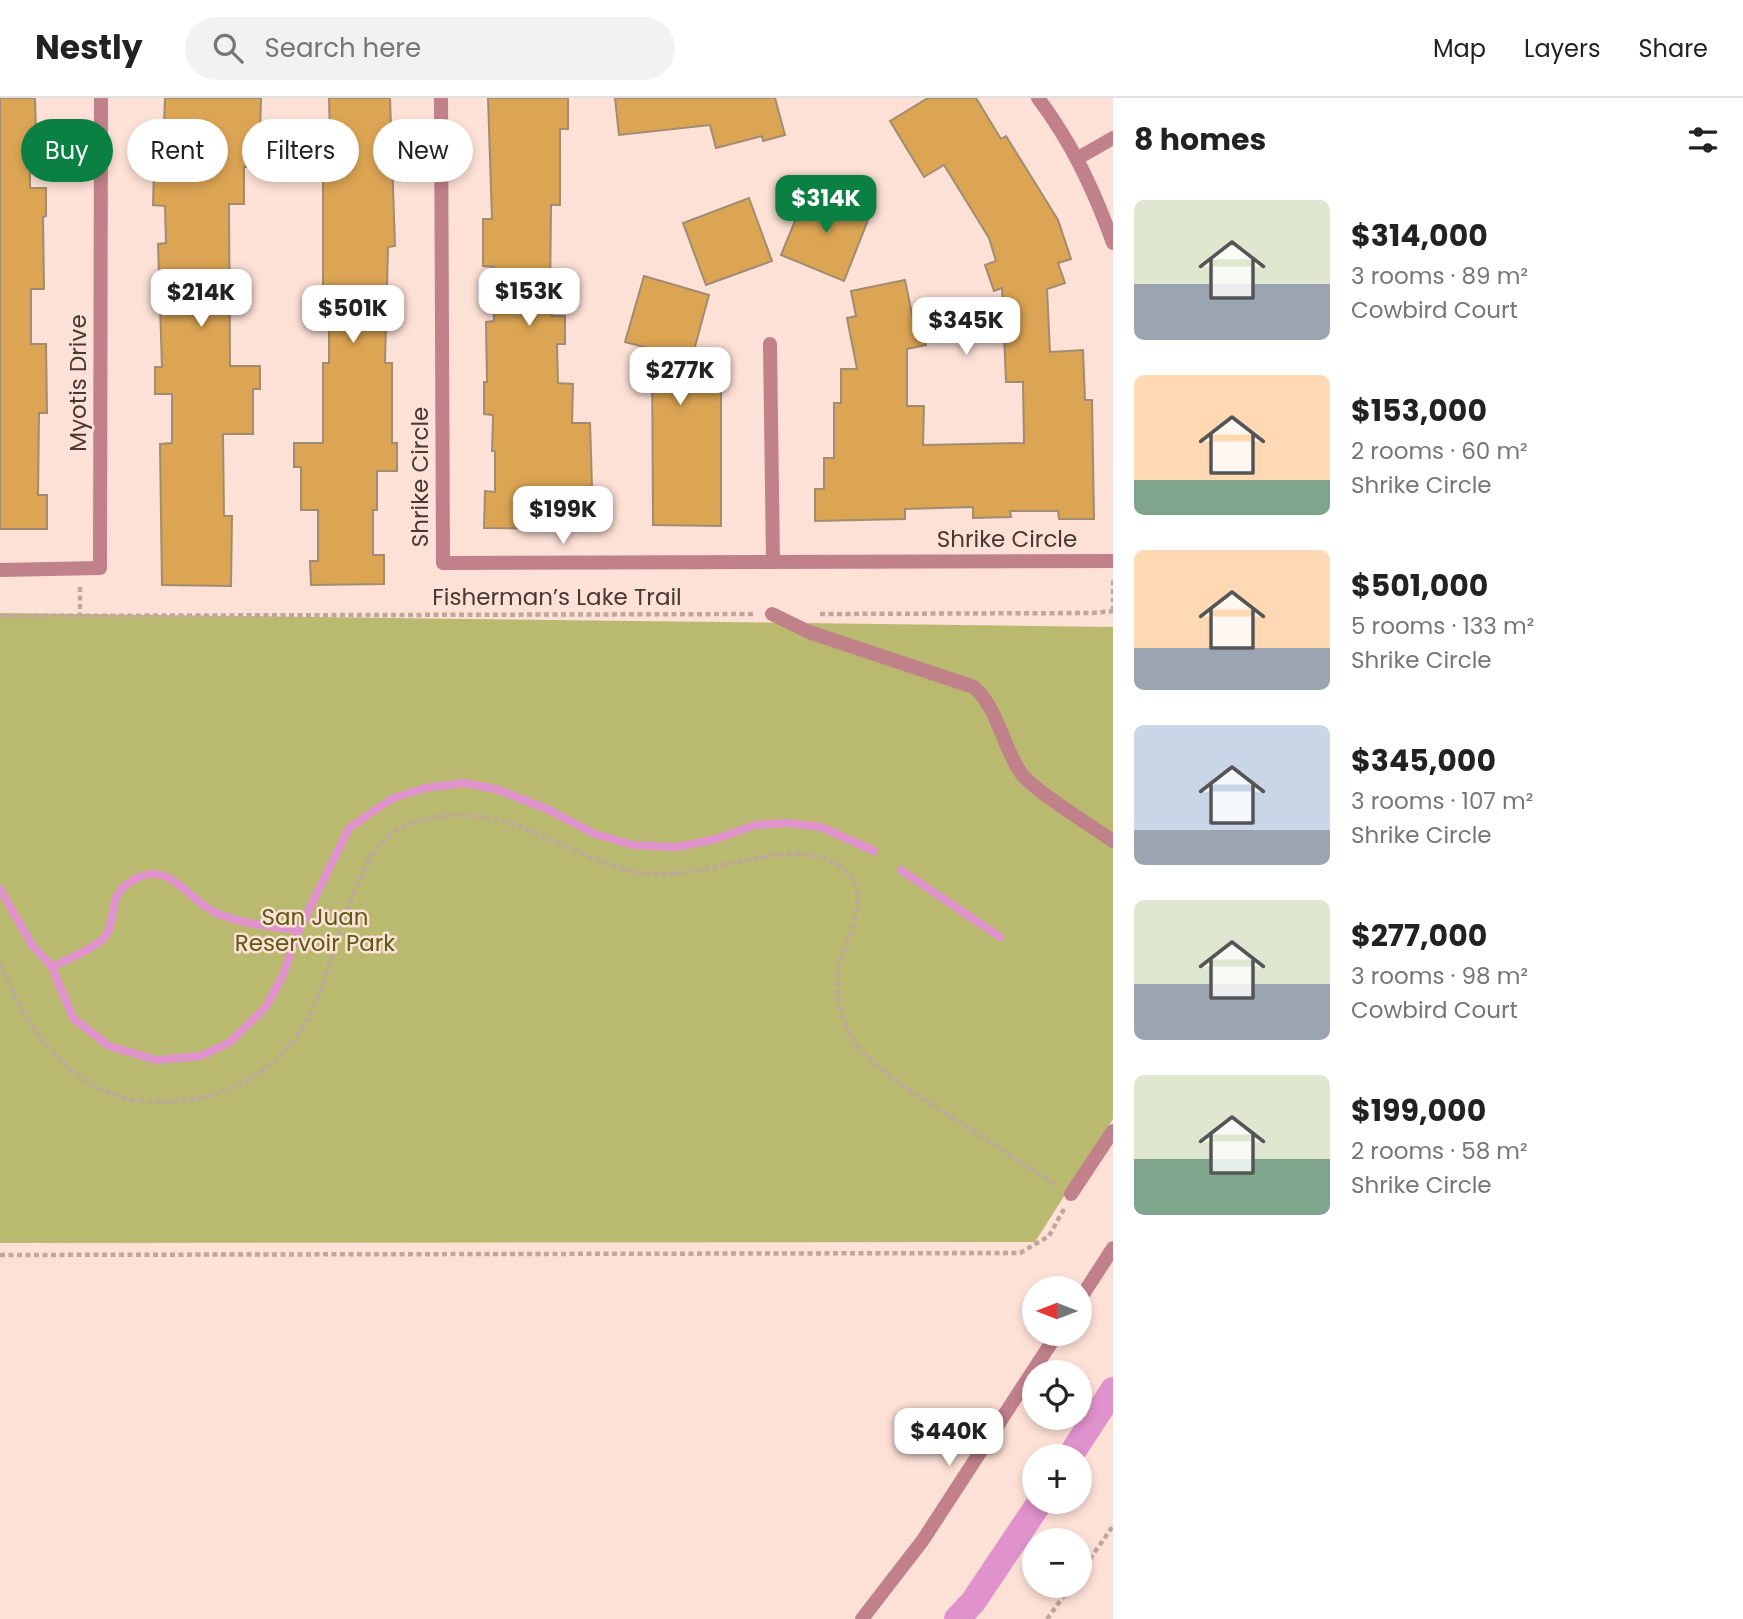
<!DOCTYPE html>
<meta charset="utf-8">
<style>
body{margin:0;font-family:Poppins,sans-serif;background:#f2f2f2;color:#222;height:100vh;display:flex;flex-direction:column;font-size:26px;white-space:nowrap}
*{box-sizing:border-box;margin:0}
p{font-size:23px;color:#767676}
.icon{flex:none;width:38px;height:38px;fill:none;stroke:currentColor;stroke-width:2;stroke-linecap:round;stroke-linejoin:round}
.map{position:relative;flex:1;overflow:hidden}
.details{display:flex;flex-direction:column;background:#fff;width:630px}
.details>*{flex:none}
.hud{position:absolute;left:21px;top:21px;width:665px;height:63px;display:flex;gap:14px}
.needle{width:46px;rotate:270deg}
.buttons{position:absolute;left:1022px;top:1178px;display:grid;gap:14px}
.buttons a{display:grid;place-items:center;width:70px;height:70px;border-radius:50%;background:#fff;box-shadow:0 4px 10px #0003;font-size:35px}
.price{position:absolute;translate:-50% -60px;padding:0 16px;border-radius:14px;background:#fff;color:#222;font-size:23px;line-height:46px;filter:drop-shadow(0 2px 4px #0008)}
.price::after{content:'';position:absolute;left:50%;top:42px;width:21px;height:16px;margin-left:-10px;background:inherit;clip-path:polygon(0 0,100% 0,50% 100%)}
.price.current{background:#0b8043;color:#fff}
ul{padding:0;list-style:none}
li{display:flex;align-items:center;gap:21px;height:175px;padding:0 21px}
li span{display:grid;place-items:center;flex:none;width:196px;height:140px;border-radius:10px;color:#555}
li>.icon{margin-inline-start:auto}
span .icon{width:84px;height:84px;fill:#fffc;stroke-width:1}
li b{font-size:30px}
h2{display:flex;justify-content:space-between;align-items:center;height:84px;padding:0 21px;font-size:30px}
.chip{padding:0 24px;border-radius:32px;background:#fff;box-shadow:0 4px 10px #0003;font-size:24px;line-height:63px}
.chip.current{background:#0b8043;color:#fff}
header{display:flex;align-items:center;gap:42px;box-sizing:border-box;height:98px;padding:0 35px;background:#fff;border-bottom:2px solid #e0e0e0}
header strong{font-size:33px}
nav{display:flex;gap:38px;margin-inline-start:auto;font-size:24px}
.search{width:490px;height:63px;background:#f2f2f2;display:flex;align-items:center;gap:18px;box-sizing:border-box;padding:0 24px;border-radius:38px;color:#767676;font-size:26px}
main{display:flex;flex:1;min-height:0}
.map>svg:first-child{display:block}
</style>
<header>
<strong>Nestly</strong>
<div class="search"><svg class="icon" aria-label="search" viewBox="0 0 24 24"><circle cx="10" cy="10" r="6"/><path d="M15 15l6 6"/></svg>Search here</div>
<nav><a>Map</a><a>Layers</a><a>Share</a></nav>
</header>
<main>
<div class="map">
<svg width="1113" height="1521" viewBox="0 0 1113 1521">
<rect width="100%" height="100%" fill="#fee1d6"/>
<path fill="#bab970" d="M0,515L1113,529V1021L1035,1144L0,1145Z"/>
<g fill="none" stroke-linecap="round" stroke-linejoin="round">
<g stroke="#df92cc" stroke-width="8">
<path d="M901,772L1000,839"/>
<path d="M0,791L32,847L52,869L73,920L109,948L156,962L201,958L230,944L266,909L283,877L299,832L349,730L391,701L425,690L465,685L499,692L549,712L595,736L633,747L677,749L716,741L755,727L788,725L821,729L874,753"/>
<path d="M52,869C65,862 101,848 107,836C116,819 109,800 126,787C165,756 184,798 214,814C241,826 270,829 299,832"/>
</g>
<g stroke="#df92cc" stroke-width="26">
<path d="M1070,1358L1113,1292"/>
<path d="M957,1521L973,1504L1040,1404"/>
</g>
</g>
<g fill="#dca554" stroke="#9f8c72" stroke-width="2">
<path d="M0,0H35L36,35L30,36V90H46V118L43,119L44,191H31V246H46L47,315H39L38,397H47V431H0Z"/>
<path d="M165,0H261L259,69H244V106H229L230,268H260V291H253V336H223L224,418H232L231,488L162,487L160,346L172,345V296H155V269H162L158,146L166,145L165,108L153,107L154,73H162Z"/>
<path d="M329,0H390L395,148L388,149L385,265H392V345H397V373H377V412H373V457H384V486L311,487L310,463H318V412H301V369H294V345H323V265H329V212H323V38H330Z"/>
<path d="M488,0H568V31H560V107H551L550,198L552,218H565V246H557L558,285L573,286L572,325H590L592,389H584V414L576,413V431L484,430L485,393L495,394V353H492L493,317L484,316V284H487L486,224L494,223V169L483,168V121H492Z"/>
<path d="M615,0H775L785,37L763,43L762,38L716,50L710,27L619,37Z"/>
<path d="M928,0H976L1001,41L1006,38L1058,122L1071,161L1058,165L1065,185L1047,191L1050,254L1083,252L1085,302H1092L1094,421H1059L1058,413H1010L1011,419L973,420V409L905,411V421L815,423V391H824V360H834V305H841V271H857L847,220L856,218L851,193L905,182L914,226L921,224L926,247L907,251V308H924L923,347L1024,345L1023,284H1006L1002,190L994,193L985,167L996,163L989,140L944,67L924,79L890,23Z"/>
<path d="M808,91L870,117L844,183L781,157Z"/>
<path d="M749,100L772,163L706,187L683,125Z"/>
<path d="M644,178L709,197L687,278H721V428L653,427L652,251L625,244Z"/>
</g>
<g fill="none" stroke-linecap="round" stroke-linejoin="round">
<g stroke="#bfa79e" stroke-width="4.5" stroke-dasharray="5 3.5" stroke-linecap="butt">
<path d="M80,489V518"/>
<path d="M1113,513V482"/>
<path d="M820,516L1092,515L1113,513"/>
<path d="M0,518L755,516"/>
<path d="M0,866C25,927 69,994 140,1003C217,1011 288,975 317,901C329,871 337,838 349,807C360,780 371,748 397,732C407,726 422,722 433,720C513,704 567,763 643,775C704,784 778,739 830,763C880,786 849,831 839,869C835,886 838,904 843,921C847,930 851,941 857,948C883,977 916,996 948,1017C984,1040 1020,1064 1056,1087"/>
<path d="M0,1157L1020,1155L1049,1138L1064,1111"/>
<path d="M1080,1475L1113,1428"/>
<path d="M1047,1521L1071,1488"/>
</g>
<g stroke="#c1818b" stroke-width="14">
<path d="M772,516L809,534L974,589C999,612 1002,648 1021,675C1034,693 1092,728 1113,743"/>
<path d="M1071,1096L1113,1033"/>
</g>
<g stroke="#c1818b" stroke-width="14">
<path d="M441,0L443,465L1113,463"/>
<path d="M1038,0C1072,45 1094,92 1113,145"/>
<path d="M1078,60L1113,40"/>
<path d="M770,246L773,464"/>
<path d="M0,472L100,470L101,0"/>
<path d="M1080,1201L1113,1150"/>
<path d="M862,1521L923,1442L1057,1236"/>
</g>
</g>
<g text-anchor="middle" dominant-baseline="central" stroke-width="5" stroke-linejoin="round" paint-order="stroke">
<g font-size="23" fill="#463832" stroke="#fee1d6">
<text transform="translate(78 285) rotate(-90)">Myotis Drive</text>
<text transform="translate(420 379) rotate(-90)">Shrike Circle</text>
<text x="1007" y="441">Shrike Circle</text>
<text x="557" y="499">Fisherman’s Lake Trail</text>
</g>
<g font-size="23" fill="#5c5a13" stroke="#fee1d6">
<text x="315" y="819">San Juan<tspan x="315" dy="26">Reservoir Park</tspan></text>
</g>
</g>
</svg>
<div class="buttons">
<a><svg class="needle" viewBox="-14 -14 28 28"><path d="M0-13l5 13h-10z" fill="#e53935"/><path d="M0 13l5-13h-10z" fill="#767676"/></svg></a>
<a><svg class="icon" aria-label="locate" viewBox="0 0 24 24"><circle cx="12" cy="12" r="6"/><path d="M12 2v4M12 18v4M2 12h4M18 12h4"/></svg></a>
<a>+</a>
<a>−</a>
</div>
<b class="price current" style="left:826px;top:137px">$314K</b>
<b class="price" style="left:529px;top:230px">$153K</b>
<b class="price" style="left:201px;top:231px">$214K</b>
<b class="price" style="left:353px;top:247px">$501K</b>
<b class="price" style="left:966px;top:259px">$345K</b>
<b class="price" style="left:680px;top:309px">$277K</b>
<b class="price" style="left:563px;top:448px">$199K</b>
<b class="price" style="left:949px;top:1370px">$440K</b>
<div class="hud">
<a class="chip current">Buy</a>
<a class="chip">Rent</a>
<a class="chip">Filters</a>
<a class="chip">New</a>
</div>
</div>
<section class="details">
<h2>8 homes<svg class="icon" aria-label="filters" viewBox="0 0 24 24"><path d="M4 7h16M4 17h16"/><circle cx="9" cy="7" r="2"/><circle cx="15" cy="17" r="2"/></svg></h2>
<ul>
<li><span style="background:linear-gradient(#dfe7d0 60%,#9aa5b1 0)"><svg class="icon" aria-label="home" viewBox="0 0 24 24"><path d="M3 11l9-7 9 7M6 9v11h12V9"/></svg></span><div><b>$314,000</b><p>3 rooms · 89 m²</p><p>Cowbird Court</p></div></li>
<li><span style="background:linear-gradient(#ffd9b3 75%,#7fa58c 0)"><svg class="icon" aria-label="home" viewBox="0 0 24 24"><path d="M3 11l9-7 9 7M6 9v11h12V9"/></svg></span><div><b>$153,000</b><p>2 rooms · 60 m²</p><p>Shrike Circle</p></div></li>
<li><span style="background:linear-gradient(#ffd9b3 70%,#9aa5b1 0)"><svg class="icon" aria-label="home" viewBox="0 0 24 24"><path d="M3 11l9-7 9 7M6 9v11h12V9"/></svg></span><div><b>$501,000</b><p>5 rooms · 133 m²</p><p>Shrike Circle</p></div></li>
<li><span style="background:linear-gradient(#c9d6e8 75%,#9aa5b1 0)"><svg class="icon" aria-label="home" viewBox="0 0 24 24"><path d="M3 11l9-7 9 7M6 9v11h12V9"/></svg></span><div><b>$345,000</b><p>3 rooms · 107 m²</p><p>Shrike Circle</p></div></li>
<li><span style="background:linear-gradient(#dfe7d0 60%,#9aa5b1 0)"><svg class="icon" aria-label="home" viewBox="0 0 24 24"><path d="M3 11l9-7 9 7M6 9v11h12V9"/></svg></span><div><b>$277,000</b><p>3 rooms · 98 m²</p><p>Cowbird Court</p></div></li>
<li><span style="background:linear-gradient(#dfe7d0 60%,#7fa58c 0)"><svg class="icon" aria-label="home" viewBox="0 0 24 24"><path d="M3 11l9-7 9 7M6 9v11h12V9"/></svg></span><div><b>$199,000</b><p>2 rooms · 58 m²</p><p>Shrike Circle</p></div></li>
</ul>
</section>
</main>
